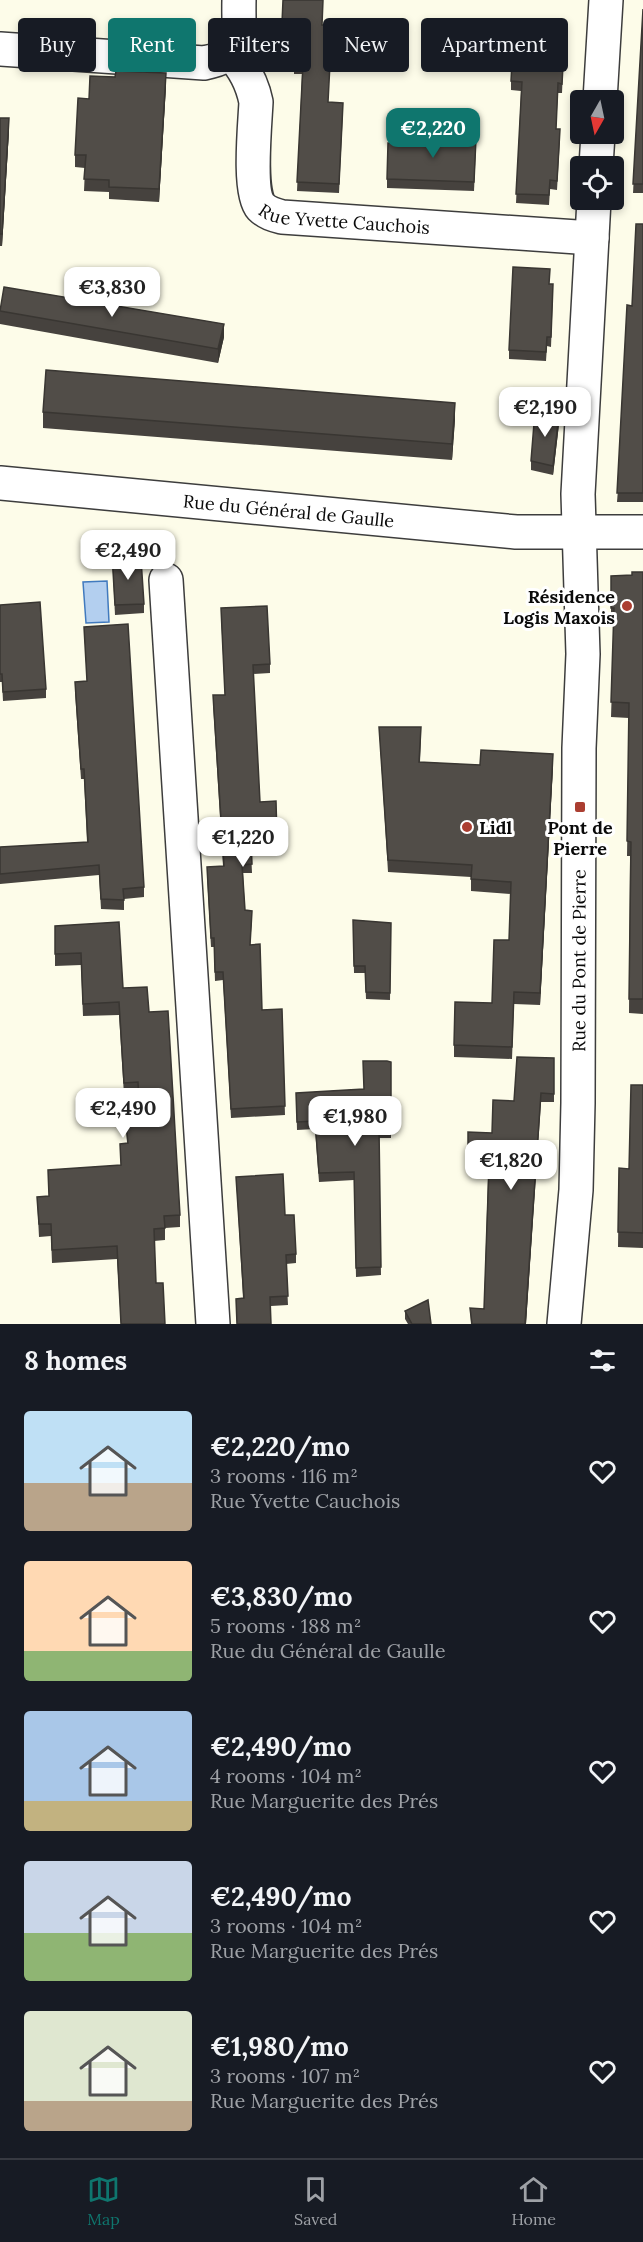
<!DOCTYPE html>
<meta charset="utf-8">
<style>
body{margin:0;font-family:Lora,serif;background:#242831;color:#f1f3f6;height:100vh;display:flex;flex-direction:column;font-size:22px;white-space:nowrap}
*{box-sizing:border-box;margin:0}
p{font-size:20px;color:#9ea1a6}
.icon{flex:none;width:33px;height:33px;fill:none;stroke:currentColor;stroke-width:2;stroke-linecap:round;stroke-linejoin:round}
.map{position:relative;height:1324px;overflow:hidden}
.sheet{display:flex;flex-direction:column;background:#171b24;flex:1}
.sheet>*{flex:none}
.top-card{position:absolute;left:18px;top:18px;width:608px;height:54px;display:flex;gap:12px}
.needle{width:39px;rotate:189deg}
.fabs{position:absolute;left:570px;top:90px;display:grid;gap:12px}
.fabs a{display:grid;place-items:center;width:54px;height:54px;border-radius:6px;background:#171b24;box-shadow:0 3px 9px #0003;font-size:30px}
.price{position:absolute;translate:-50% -51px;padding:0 14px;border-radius:12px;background:#fff;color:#222;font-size:20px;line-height:39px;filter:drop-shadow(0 2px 3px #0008)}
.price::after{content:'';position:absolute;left:50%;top:36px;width:18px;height:14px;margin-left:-9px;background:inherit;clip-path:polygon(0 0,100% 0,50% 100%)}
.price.selected{background:#0f766e;color:#fff}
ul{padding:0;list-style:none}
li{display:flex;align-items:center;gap:18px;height:150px;padding:0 24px}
li span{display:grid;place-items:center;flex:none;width:168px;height:120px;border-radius:6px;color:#555}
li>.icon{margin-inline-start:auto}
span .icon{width:72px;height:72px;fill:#fffc;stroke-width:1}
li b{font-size:26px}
h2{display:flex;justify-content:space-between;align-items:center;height:72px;padding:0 24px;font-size:26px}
.pill{padding:0 21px;border-radius:6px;background:#171b24;box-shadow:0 3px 9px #0003;font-size:21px;line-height:54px}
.pill.selected{background:#0f766e;color:#fff}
.dock{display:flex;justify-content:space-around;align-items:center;height:84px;border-top:2px solid #363941;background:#171b24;font-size:16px;color:#9ea1a6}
.dock a{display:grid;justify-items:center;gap:3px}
.dock .selected{color:#0f766e}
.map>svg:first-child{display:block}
</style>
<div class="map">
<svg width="643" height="1324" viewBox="0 0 643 1324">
<rect width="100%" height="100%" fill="#fdfce9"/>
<path fill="#b3cfef" stroke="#417abe" stroke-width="1.5" d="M107,581L109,622L86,623L83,582Z"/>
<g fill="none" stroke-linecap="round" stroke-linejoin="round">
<defs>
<g id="minor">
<path d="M0,49L204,63C246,55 238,36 239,0"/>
<path id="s1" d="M231,53C244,68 252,82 256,102C255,123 248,193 261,207C267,213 274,215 282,217L592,238"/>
<path d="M600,100L606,0"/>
<path d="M596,166L598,134"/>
<path id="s2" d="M0,483L516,532H643"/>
<path d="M166,580L213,1324"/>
<path id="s3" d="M564,1324L576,1190L578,1103L579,748L583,654L578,494L594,200"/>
</g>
</defs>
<use href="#minor" stroke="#3d3d3d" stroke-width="36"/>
<use href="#minor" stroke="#fff" stroke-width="33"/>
</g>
<g fill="#46423e">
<path d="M643,9V193H633Z"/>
<path d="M282,23L323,25L328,102L343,112L339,193L297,191L302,74H294V60L290,59L291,32H282Z"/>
<path d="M564,46L562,93H558L556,129L560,139L557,190L550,189L549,205L516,203L521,91L511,90V81Z"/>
<path d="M166,86L159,202L109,199V192L84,191L85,168L75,167V155L89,99Z"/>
<path d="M0,118L9,131L2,246H0Z"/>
<path d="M418,144L476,147L474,191L387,188V179Z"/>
<path d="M643,224V502H617L632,306Z"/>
<path d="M550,284L553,293L551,347L547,346L546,361L509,359V350Z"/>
<path d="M0,311L224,337L218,363L0,324Z"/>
<path d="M43,412L455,419L452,460L43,428Z"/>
<path d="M559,424L553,475L531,470V461Z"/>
<path d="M112,554L144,604V613L115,615Z"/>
<path d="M643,572V1014L629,1013L630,856H627L629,718L611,717L614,622H611V576L632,575Z"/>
<path d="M0,605L46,689V698L3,701L2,682H0Z"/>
<path d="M221,616L270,664V673L253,674L260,802L276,801L277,846L251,850L252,873H243L245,910L252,920L250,945L262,1010L282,1009L285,1115L231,1118L223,980L215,981L214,947H211L207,876V867L223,866L213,704V695H225Z"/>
<path d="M84,627L144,887V897L124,899V910L101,909L99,875L0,884V847L87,842L84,779H81L75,692V682L87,681Z"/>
<path d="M379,727L421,739L420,762L480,765L553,766L540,1005L514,1004L512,1059L454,1057V1045L492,1003L509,940L511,894L471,891V877L388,872Z"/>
<path d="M353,920L391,923L390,1000L366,999L365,973H354Z"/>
<path d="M55,926L149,1012L180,1215V1227L165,1228V1240L154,1241L156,1283L165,1324H121L117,1259L52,1263L51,1236L39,1237L37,1197L49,1196L48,1170L121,1165L120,1144L127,1143L126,1124L139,1123L138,1094L124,1095L119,1015L83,1016L81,965L55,966Z"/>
<path d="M554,1058V1102H541L526,1324H471L470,1308L484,1309L488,1176L468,1175V1132L492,1133L514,1101Z"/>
<path d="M391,1062V1138H379L381,1275L356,1277L354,1180L319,1182L315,1129L297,1130L296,1093L364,1089Z"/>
<path d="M643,1085V1248L618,1247L619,1168L629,1169Z"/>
<path d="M236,1177L285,1215L296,1254V1263L286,1264L288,1305L271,1306V1324H237L236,1299L243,1298Z"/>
<path d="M405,1311L431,1324H408L405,1319Z"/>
</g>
<g fill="#393632">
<path d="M166,73V86L159,202V189Z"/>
<path d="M9,118V131L2,246V234Z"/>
<path d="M224,324V337L218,363V349Z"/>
<path d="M455,403V419L452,460V444Z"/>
<path d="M559,414V424L553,475V466Z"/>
<path d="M553,754V766L540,1005V993Z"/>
<path d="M541,1093L526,1324H525Z"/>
</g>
<g fill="#514d48" stroke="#393632" stroke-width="1.5">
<path d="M283,0H323L322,25H332L328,102L343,103L339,184L297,182L303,65L294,64V50H290L291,23H282Z"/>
<path d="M643,9V184H633Z"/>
<path d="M513,44L564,46L562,84L558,83L556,129H560L557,181L550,180L549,195L516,194L522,82L511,81Z"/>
<path d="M116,71L166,73L159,189L109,187V180L84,179L86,155H75L78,98L89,99L90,76L115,77Z"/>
<path d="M0,118H9L2,234H0Z"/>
<path d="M418,134L476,138L474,182L387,179L388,143L418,144Z"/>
<path d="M636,224H643V493H617L627,305L632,306Z"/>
<path d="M513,267L550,269L549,284H553L551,337H547L546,352L509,350Z"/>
<path d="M4,287L224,324L218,349L0,311Z"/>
<path d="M46,370L455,403L452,444L43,412Z"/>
<path d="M535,411L559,414L553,466L531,461Z"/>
<path d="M112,554L141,559L144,604L115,605Z"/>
<path d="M632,572H643V999H629L631,842L627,841L629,703L611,702L614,608H611V576L632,575Z"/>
<path d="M40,602L46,689L3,692L2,674H0V605Z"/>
<path d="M267,606L270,664L253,665L260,802L276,801L277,838L251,841L252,864L242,865L245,910L252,911L250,945L260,944L262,1010L282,1009L285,1106L231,1109L223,972H215L214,938H211L207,867L224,866L213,695H225L221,608Z"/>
<path d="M128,624L144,887L123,889L124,900L101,899L99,865L0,874V847L88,842L84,769H81L75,682L87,681L84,627Z"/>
<path d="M379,727H421L419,762L480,765L481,750L553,754L540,993L514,992L512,1047L454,1045L455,1002L492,1003L494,940H509L511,882L471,879L472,865L388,860Z"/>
<path d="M353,920L391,923L390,993L366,992L365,966H354Z"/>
<path d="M119,922L123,988L147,987L149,1012L168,1011L180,1215L164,1216L165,1228L154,1229L156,1283H163L165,1324H121L117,1246L52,1250L51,1224H39L37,1197L49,1196L48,1170L121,1165L120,1144L128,1143L126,1124L140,1123L138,1082L124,1083L119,1002L83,1004L81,953L55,954V926Z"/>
<path d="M517,1057L554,1058V1094L541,1093L525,1324H472L470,1308L484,1309L489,1167L468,1166V1132L492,1133L493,1100L514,1101Z"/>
<path d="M363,1061H387L391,1062V1130L379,1129L381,1267L356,1268L354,1172L319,1173L315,1121L297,1122L296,1093L364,1089Z"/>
<path d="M631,1085H643V1233L618,1232L619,1168L629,1169Z"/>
<path d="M283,1174L285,1215H294L296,1254L286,1255L288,1296L270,1297L271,1324H237L236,1299L244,1298L236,1177Z"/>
<path d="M428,1300L431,1324H412L405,1311Z"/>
</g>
<g fill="#ab3e31" stroke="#fff" stroke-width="2">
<circle cx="627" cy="606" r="6"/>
<rect x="574" y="801" width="12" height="12" rx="3"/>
<circle cx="467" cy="827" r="6"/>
</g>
<g text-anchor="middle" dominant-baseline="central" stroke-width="6" stroke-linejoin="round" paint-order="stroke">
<g font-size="18" fill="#0a0a0a" stroke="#fff">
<text stroke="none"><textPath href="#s1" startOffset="248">Rue Yvette Cauchois</textPath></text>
<text stroke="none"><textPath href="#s2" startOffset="290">Rue du Général de Gaulle</textPath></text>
<text stroke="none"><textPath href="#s3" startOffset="364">Rue du Pont de Pierre</textPath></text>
</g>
<g font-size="18" font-weight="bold" fill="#0a0a0a" stroke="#fff" text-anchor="end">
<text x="615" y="596">Résidence<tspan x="615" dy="21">Logis Maxois</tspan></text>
<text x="479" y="827" text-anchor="start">Lidl</text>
<text x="580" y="827" text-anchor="middle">Pont de<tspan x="580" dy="21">Pierre</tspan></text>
</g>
</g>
</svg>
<div class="fabs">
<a><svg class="needle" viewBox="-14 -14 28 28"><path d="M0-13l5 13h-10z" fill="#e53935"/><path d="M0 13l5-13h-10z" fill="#9ea1a6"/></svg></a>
<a><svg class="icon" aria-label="locate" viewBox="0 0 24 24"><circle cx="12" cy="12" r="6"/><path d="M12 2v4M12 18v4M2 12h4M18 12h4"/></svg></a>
</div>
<b class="price selected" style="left:433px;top:159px">€2,220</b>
<b class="price" style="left:112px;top:318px">€3,830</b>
<b class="price" style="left:545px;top:438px">€2,190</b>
<b class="price" style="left:128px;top:581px">€2,490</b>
<b class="price" style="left:243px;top:868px">€1,220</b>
<b class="price" style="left:123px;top:1139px">€2,490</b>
<b class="price" style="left:355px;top:1147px">€1,980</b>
<b class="price" style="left:511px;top:1191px">€1,820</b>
<div class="top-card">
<a class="pill">Buy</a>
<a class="pill selected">Rent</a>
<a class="pill">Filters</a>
<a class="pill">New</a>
<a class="pill">Apartment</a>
</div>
</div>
<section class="sheet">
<h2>8 homes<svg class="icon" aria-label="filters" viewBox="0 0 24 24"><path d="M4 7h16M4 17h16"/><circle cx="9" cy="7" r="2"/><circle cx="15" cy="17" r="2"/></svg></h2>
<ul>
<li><span style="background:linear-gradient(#bfe0f5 60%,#b9a48a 0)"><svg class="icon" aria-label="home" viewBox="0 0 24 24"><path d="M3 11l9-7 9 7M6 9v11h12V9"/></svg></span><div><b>€2,220/mo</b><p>3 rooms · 116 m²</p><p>Rue Yvette Cauchois</p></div><svg class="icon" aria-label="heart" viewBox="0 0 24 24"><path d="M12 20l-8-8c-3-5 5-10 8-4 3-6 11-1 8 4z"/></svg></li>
<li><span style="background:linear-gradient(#ffd9b3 75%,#8fb573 0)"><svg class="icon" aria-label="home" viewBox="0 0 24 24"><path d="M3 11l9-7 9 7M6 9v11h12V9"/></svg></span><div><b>€3,830/mo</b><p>5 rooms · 188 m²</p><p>Rue du Général de Gaulle</p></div><svg class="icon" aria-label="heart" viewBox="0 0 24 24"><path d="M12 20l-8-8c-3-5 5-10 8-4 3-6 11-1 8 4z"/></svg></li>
<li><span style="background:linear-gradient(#a9c7e8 75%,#c2b280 0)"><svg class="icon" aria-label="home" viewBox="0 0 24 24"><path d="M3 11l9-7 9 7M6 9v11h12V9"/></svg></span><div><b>€2,490/mo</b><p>4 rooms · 104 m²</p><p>Rue Marguerite des Prés</p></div><svg class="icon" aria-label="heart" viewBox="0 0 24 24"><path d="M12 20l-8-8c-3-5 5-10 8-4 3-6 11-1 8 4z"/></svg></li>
<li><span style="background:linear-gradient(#c9d6e8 60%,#8fb573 0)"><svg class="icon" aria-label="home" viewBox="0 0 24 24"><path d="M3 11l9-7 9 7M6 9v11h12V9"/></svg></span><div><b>€2,490/mo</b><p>3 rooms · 104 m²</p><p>Rue Marguerite des Prés</p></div><svg class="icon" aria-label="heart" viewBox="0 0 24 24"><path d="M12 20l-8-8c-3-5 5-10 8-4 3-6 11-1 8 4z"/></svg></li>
<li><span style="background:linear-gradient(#dfe7d0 75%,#b9a48a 0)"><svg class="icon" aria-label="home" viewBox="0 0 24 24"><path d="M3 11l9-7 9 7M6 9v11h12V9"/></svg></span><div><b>€1,980/mo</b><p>3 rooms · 107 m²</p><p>Rue Marguerite des Prés</p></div><svg class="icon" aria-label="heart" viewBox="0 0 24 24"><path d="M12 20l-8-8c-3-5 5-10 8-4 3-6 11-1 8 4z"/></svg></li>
</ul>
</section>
<nav class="dock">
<a class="selected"><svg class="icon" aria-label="map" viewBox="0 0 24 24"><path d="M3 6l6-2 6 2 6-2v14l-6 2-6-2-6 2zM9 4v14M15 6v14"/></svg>Map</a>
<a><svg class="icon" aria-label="saved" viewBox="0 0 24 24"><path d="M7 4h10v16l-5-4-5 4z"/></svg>Saved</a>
<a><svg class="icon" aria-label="home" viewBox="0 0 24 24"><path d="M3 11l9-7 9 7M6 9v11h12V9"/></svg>Home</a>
</nav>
